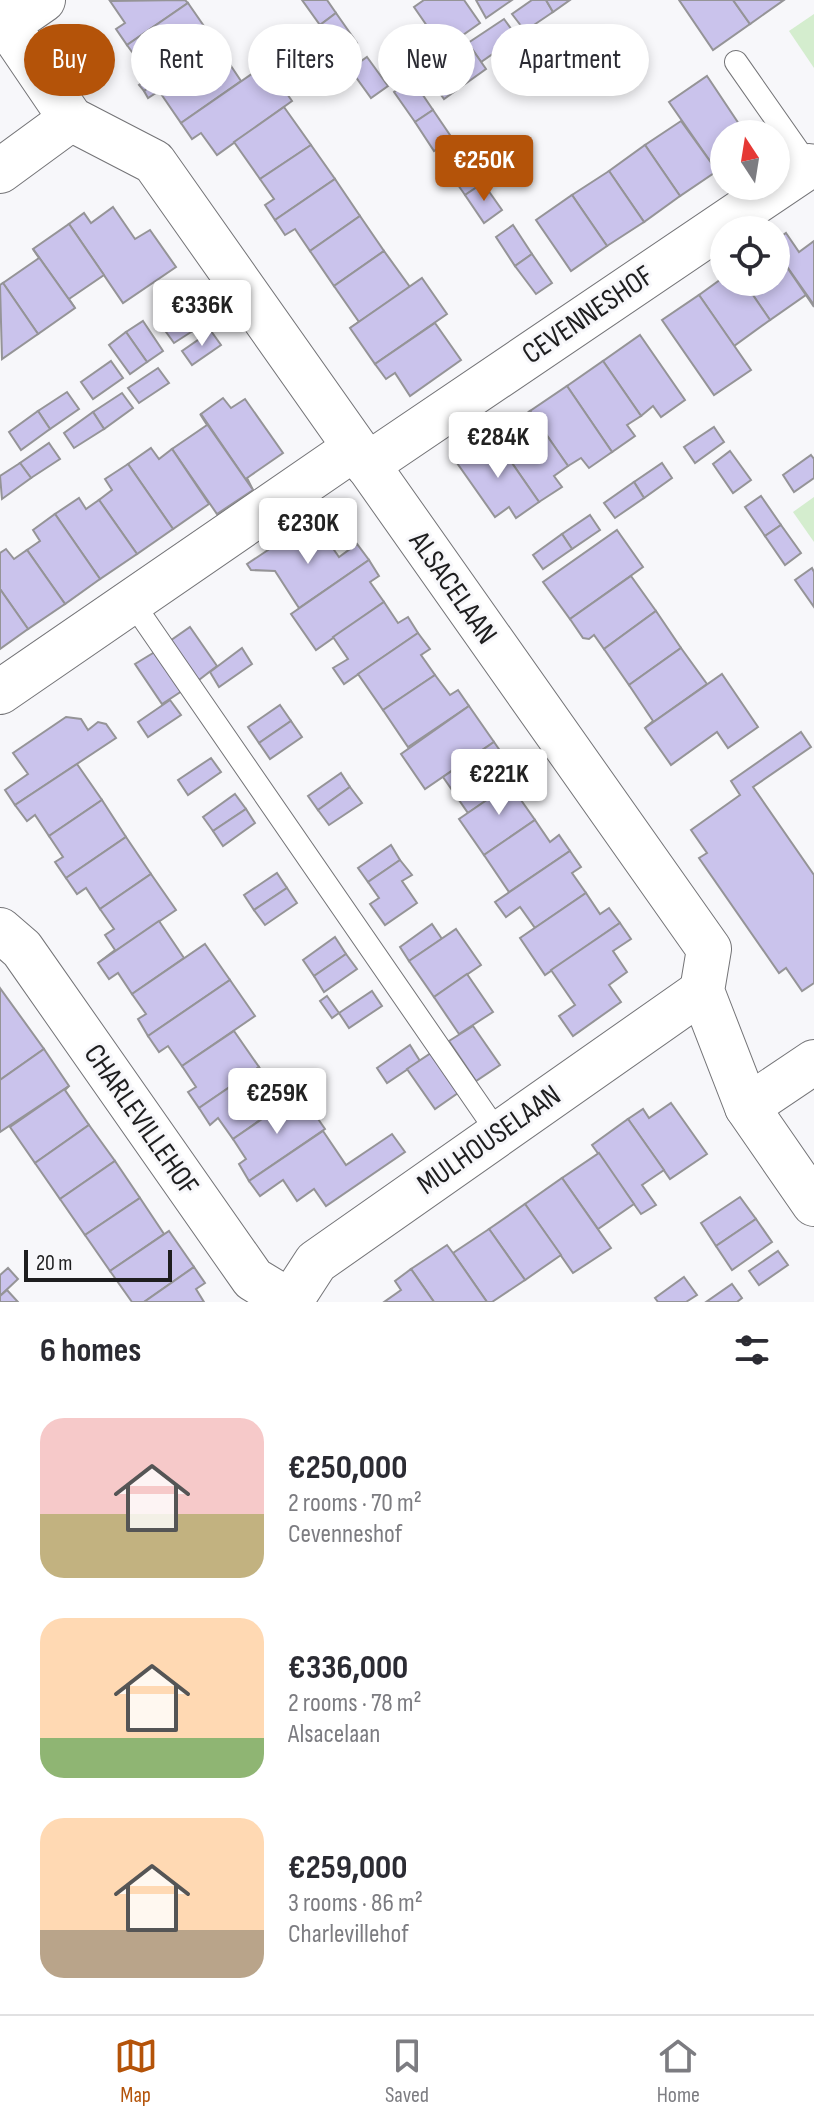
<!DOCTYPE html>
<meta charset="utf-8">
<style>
body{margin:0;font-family:"Sofia Sans Condensed",sans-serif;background:#f2f2f3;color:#2b2b33;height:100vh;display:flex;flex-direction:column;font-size:30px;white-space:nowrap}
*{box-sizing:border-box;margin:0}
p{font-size:26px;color:#7c7c81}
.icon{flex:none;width:44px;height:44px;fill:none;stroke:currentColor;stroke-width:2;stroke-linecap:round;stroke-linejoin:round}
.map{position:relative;height:1302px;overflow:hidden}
.drawer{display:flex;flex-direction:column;background:#fff;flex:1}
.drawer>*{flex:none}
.guide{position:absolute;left:24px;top:24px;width:766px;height:72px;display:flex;gap:16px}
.needle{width:52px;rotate:348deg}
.buttons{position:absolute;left:710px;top:120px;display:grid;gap:16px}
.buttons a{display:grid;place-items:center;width:80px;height:80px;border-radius:50%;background:#fff;box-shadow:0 4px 12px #0003;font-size:40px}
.scale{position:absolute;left:24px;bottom:20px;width:148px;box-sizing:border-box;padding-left:8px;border:4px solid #1e1e1f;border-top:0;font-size:22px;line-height:28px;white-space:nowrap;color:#1e1e1f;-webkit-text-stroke:6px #f7f7fa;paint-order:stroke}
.price{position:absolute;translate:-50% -68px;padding:0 18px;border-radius:8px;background:#fff;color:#222;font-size:26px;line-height:52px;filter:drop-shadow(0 2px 4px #0008)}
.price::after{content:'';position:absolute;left:50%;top:48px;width:24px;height:18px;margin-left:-12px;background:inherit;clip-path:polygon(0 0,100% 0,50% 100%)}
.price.current{background:#b45309;color:#fff}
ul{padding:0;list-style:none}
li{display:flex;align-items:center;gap:24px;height:200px;padding:0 40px}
li span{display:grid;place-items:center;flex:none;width:224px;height:160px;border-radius:24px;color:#555}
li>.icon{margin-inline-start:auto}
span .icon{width:96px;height:96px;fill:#fffc;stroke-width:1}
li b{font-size:34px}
h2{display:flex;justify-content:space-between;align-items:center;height:96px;padding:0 40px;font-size:34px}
.tag{padding:0 28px;border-radius:36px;background:#fff;box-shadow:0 4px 12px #0003;font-size:28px;line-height:72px}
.tag.current{background:#b45309;color:#fff}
.menu{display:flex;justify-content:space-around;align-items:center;height:112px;border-top:2px solid #e1e1e2;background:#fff;font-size:22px;color:#7c7c81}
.menu a{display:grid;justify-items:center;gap:4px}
.menu .current{color:#b45309}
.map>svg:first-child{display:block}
</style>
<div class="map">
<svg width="814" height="1302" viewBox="0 0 814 1302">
<rect width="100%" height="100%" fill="#f7f7fa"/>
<g fill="#d4edce">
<path d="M814,14V68L789,31Z"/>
<path d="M814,497V542L793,512Z"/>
</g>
<g fill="#cac3ec" stroke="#959497" stroke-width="2">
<path d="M185,0L188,3L127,45L116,29L125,23L110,1Z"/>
<path d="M302,0H327L336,13L320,25Z"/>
<path d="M424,0H464L480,23L443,49L414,7Z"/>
<path d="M476,0H512L486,18Z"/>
<path d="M532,0H546L553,12L525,31L512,14Z"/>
<path d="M546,0H570L553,12Z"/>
<path d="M679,0H733L750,24L713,50Z"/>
<path d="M733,0H784L750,24Z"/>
<path d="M188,3L215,42L144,91L139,85L150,77L127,45Z"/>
<path d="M336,13L357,43L340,55L320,25Z"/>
<path d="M504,19L517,37L481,62L468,43Z"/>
<path d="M215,42L241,81L181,123L159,91L148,98L144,91Z"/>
<path d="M468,43L486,69L444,99L426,73Z"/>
<path d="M367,57L388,86L371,98L350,69Z"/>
<path d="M266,64L292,101L217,155L201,133L192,139L181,123Z"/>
<path d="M707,76L741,127L731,134H724V139L719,142L724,148V166L717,171L669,102Z"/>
<path d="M412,79L433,110L415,122L394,92Z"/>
<path d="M284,107L311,145L260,179L234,142Z"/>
<path d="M433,110L452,138L434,151L415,122Z"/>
<path d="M681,121L717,171L680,196L645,145Z"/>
<path d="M311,145L335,179L275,220L265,205L274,199L260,179Z"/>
<path d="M645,145L680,196L644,222L609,171Z"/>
<path d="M462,152L483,183L465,195L444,165Z"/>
<path d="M609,171L644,222L607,246L572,195Z"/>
<path d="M335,179L360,216L310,251L295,229L285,235L275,220Z"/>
<path d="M483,183L502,210L484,223L465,195Z"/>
<path d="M572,195L607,246L571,271L536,220Z"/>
<path d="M113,207L135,239L150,230L176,267L123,303L69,224L84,213L91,223Z"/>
<path d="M360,216L384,251L334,286L310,251Z"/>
<path d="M69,224L104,275L69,299L75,308L33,249Z"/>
<path d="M513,225L532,254L515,266L496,237Z"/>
<path d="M786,233L799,252L814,241V305L776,251V240Z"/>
<path d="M33,249L75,308L38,334L3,283L39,258Z"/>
<path d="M384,251L410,287L350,328L359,322L334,286Z"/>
<path d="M776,251L814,307L806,295L770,320L744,282H776Z"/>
<path d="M532,254L552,283L536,294L515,266Z"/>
<path d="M724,277V282H744L770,320L734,346L699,295Z"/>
<path d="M422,278L447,314L375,364L350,328Z"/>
<path d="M3,283L38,334L2,359L0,285Z"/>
<path d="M699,295L751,370L714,395L662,320Z"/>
<path d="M192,304L205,323L174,343L161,325Z"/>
<path d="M143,321L163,351L147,362L126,332Z"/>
<path d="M435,323L461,360L410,396L395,373L386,379L375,364Z"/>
<path d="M211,331L221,345L192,365L182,351Z"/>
<path d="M126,332L147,362L130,374L109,345Z"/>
<path d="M640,335L685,400L661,417L653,406L641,416L603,361Z"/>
<path d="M111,361L123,378L93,399L81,382Z"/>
<path d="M603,361L641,416L627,425L635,436L612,452L567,386Z"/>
<path d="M158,368L169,383L139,403L128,388Z"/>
<path d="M567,386L612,452L589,468L581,458L568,466L530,411Z"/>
<path d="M67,392L79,409L50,429L38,411Z"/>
<path d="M122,393L133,408L104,429L93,412Z"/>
<path d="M223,398L231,408L245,399L283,453L247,478L253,490L201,414Z"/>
<path d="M38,411L50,429L21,450L9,432Z"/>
<path d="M530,411L568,466L554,476L562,487L539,502L494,437Z"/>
<path d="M93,412L104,429L74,448L64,433Z"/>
<path d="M200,414L253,490L217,514L172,449L207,425Z"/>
<path d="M714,427L724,442L695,463L684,447Z"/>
<path d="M494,437L539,502L516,518L509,507L495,517L457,463Z"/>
<path d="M49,443L60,459L31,478L20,463Z"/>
<path d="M151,448L159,459L172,449L209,504L173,529L128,464Z"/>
<path d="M730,451L751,480L733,493L713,464Z"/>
<path d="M811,455L814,459V478L794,492L783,475Z"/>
<path d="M20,463L31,478L2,499L0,476Z"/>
<path d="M662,463L672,478L644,498L634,482Z"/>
<path d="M128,464L173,529L137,554L99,500L112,490L105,479Z"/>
<path d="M634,482L644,498L615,518L604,503Z"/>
<path d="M761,496L781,525L765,536L745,507Z"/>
<path d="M79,498L86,509L99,500L137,554L100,579L55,514Z"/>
<path d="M55,514L100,579L65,604L27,550L40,541L33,530Z"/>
<path d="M590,515L600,530L572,549L562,534Z"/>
<path d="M781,525L801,553L785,565L765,536Z"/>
<path d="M617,530L643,567L570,619L543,582Z"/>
<path d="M295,532L307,549L325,537L339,557L357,544L369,560L299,608L275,571L251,570L247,564Z"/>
<path d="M562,534L572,549L543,569L533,555Z"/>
<path d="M6,549L14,559L27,550L65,604L28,629L0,589V553Z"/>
<path d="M369,560L379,576L370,582L384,602L316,650L291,614Z"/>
<path d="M812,568L814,572V607L795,580Z"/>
<path d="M631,576L656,611L604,649L594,635L589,639L583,638L570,619Z"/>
<path d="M0,589L28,629L0,649Z"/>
<path d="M384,602L398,623L408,617L418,633L344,684L333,668L348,659L333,637Z"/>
<path d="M656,611L681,648L629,685L604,649Z"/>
<path d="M190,627L217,666L195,683L167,643Z"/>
<path d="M418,633L430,649L421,655L435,675L383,710L358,674Z"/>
<path d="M242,648L252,664L219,687L210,672Z"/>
<path d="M681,648L707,684L645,728L653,721L629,685Z"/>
<path d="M158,650L185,689L162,704L135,664Z"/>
<path d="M722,674L758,727L728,748L717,732L671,765L645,728Z"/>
<path d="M435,675L450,695L458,690L469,706L408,747L383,710Z"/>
<path d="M170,700L181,715L148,737L138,722Z"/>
<path d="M280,705L291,721L259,743L248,727Z"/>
<path d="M469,706L494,742L425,789L401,754Z"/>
<path d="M66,717L81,719L88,730L98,722L106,724L116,738L15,805L5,790L28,774L13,753Z"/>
<path d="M291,721L302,737L270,759L259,743Z"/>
<path d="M801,732L811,747L753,787L814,875V983L802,991L786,968L779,973L699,858L707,853L691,830L740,795L731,781Z"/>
<path d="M494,742L519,778L468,813L443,777Z"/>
<path d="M211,758L221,772L188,795L178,780Z"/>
<path d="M77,764L102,800L49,836L35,815L27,821L15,805Z"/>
<path d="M341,773L350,787L318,810L308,796Z"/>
<path d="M519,778L530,794L521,800L535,820L484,855L459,819Z"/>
<path d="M350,787L362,803L329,825L318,810Z"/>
<path d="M235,794L246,809L213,831L203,817Z"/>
<path d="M102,800L126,837L66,878L55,862L63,857L49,836Z"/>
<path d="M246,809L255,823L223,846L213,831Z"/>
<path d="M535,820L550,842L559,835L570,851L509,892L484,855Z"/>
<path d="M126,837L151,874L100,909L86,888L77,894L66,878Z"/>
<path d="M391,845L400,860L368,882L358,868Z"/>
<path d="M570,851L581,867L572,873L586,893L535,928L520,907L506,917L495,902Z"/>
<path d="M400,860L412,875L402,881L417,903L385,925L370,904L379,898L368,882Z"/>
<path d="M277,873L287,888L254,910L244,895Z"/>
<path d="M151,874L176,910L98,963L115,950L105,935L114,929L100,909Z"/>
<path d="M287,888L297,903L265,925L254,910Z"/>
<path d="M586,893L600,914L609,908L620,923L545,975L520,938Z"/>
<path d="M159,921L184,958L132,994L118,973L109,979L98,963Z"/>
<path d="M620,923L631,939L613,951L627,972L609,985L621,1002L573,1036L559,1016L575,1005L551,970Z"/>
<path d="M432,924L442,939L409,961L400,947Z"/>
<path d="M456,929L481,965L434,997L409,961Z"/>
<path d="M335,937L346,954L314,976L303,960Z"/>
<path d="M205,944L230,980L148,1036L138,1019L146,1014L132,994Z"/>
<path d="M346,954L357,969L324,992L314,976Z"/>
<path d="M467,974L493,1012L459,1034L434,997Z"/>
<path d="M230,980L255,1016L182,1066L168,1046L159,1052L148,1036Z"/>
<path d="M0,988L44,1049L0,1080Z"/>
<path d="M372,991L382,1006L349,1028L339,1013Z"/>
<path d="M327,996L339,1013L332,1018L320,1001Z"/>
<path d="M473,1026L500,1065L476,1081L449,1041Z"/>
<path d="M234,1031L259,1067L199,1108L188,1092L196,1087L182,1066Z"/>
<path d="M410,1045L420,1061L387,1083L377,1068Z"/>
<path d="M44,1049L69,1086L0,1132V1080Z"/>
<path d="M431,1053L458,1093L435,1109L407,1069Z"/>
<path d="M259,1067L283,1104L233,1139L218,1118L210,1125L199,1108Z"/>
<path d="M69,1086L65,1090L89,1125L35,1163L10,1127Z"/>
<path d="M300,1093L325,1129L249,1181L239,1164L246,1159L233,1139Z"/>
<path d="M671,1103L707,1154L670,1179L628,1119L643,1109L649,1118Z"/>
<path d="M628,1119L664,1170L642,1185L656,1205L641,1214L592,1145Z"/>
<path d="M89,1125L115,1161L60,1199L35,1163Z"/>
<path d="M323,1131L346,1165L392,1134L405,1152L326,1206L314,1189L297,1201L283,1180L260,1196L249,1181Z"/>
<path d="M599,1153L634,1204L598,1229L562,1178Z"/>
<path d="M115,1161L140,1198L85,1235L60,1199Z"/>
<path d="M562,1178L611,1248L573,1273L525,1204Z"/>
<path d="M740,1197L756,1219L716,1246L701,1223Z"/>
<path d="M140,1198L164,1234L110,1271L85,1235Z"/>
<path d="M525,1204L561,1255L525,1280L489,1229Z"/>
<path d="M756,1219L772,1242L732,1270L716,1246Z"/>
<path d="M489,1229L525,1280L492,1302H487L453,1253Z"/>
<path d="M169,1231L194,1267L144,1302H132L110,1271Z"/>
<path d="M447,1245L453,1253L487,1302H434L411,1269Z"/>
<path d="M778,1251L788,1265L759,1285L749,1271Z"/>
<path d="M194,1267L205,1283L196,1289L204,1302H144Z"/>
<path d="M8,1268L18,1279L0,1296V1275Z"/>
<path d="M411,1269L434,1302H384L401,1290L395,1281Z"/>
<path d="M684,1277L697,1295L686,1302H658L655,1298Z"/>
<path d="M732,1284L742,1298L737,1302H706Z"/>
<path d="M7,1290L18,1302H0V1296Z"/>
</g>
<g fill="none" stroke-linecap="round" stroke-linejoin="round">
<defs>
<g id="lane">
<path d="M736,62L813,172"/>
<path d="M132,602L498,1133"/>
</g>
<g id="street">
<path d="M0,14L7,25L43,0"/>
<path d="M7,25L71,119L154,162L709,949L702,991L747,1107L814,1204"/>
<path d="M0,171L71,119"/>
<path d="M367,465L809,166"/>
<path d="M0,692L355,448"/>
<path d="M0,930L22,949L253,1279L291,1302"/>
<path d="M747,1107L814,1062"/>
<path d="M290,1302L316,1262L702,991"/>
</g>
</defs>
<use href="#lane" stroke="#747477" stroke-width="24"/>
<use href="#street" stroke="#747477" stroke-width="46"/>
<use href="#lane" stroke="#fff" stroke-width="22"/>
<use href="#street" stroke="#fff" stroke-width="44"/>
</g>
<g text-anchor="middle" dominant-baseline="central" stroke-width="6" stroke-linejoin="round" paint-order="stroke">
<g font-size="30" fill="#1e1e1f" stroke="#f7f7fa">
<text transform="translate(588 315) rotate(-34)">CEVENNESHOF</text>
<text transform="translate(453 588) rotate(55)">ALSACELAAN</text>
<text transform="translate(141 1120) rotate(55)">CHARLEVILLEHOF</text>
<text transform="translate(489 1140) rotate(-35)">MULHOUSELAAN</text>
</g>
</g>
</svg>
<div class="buttons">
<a><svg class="needle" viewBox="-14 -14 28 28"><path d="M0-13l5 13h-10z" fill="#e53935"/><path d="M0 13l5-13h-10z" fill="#7c7c81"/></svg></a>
<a><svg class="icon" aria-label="locate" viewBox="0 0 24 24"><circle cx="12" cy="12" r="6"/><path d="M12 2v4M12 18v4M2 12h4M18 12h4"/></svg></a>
</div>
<div class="scale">20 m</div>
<b class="price current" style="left:484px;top:203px">€250K</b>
<b class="price" style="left:202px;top:348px">€336K</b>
<b class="price" style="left:498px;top:480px">€284K</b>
<b class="price" style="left:308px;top:566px">€230K</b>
<b class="price" style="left:499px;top:817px">€221K</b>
<b class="price" style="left:277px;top:1136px">€259K</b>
<div class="guide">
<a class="tag current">Buy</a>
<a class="tag">Rent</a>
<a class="tag">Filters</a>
<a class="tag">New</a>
<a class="tag">Apartment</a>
</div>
</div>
<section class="drawer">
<h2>6 homes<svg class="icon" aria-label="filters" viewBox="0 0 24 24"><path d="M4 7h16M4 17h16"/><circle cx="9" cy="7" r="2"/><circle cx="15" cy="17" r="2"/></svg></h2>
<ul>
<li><span style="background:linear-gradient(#f6c9c9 60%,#c2b280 0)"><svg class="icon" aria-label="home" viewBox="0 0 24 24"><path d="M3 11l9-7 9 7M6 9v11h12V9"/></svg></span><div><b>€250,000</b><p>2 rooms · 70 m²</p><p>Cevenneshof</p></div></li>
<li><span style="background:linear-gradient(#ffd9b3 75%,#8fb573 0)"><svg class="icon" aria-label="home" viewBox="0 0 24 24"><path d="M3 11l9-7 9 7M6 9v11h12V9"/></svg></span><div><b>€336,000</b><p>2 rooms · 78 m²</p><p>Alsacelaan</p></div></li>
<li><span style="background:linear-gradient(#ffd9b3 70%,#b9a48a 0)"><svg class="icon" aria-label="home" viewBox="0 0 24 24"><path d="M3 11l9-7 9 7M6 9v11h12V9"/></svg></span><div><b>€259,000</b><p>3 rooms · 86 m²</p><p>Charlevillehof</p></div></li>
</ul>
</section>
<nav class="menu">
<a class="current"><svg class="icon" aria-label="map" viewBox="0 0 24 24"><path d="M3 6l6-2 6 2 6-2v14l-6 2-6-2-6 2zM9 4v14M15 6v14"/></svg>Map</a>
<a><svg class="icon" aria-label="saved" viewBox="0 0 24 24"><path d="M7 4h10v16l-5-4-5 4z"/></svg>Saved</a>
<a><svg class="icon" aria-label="home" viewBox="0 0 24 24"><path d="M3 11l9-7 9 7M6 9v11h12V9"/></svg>Home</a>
</nav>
